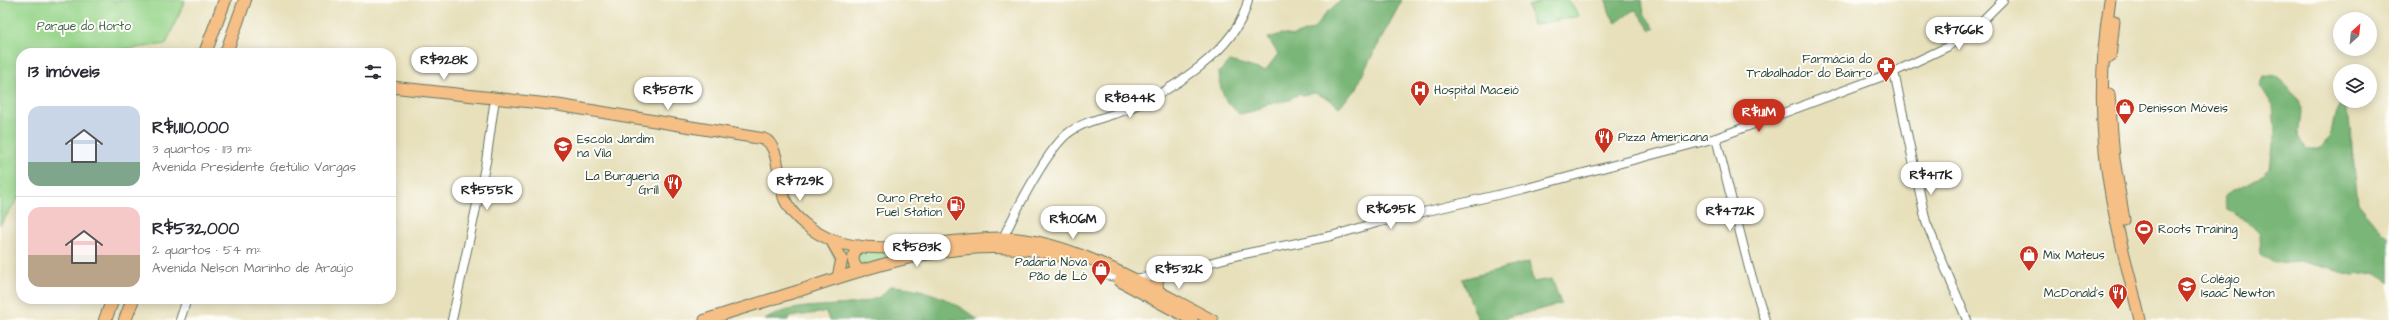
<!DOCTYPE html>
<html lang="pt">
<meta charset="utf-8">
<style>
body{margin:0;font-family:"Architects Daughter",sans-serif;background:#f2f2f3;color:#2b2b33;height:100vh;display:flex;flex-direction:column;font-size:15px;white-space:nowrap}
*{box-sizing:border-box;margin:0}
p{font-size:13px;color:#7c7c81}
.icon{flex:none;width:22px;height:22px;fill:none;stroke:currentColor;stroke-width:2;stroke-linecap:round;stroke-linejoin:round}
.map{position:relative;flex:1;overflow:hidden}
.side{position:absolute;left:16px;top:48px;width:380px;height:256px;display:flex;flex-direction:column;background:#fff;border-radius:16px;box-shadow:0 2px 10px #0003}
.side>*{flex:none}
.needle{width:26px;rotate:27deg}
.fabs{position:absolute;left:2333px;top:12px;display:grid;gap:8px}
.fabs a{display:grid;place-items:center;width:44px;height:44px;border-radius:50%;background:#fff;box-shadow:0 2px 10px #0003;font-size:20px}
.price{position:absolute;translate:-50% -34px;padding:0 9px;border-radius:14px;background:#fff;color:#222;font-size:13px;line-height:26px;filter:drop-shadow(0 1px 2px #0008)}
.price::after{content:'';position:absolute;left:50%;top:24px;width:12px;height:9px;margin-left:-6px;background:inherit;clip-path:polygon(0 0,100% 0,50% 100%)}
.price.selected{background:#c8321e;color:#fff}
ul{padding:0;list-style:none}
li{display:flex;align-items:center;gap:12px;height:100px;padding:0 12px}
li+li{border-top:1px solid #e1e1e2}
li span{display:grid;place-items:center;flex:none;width:112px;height:80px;border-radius:12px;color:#555}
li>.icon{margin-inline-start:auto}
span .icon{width:48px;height:48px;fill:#fffc;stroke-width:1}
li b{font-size:17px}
h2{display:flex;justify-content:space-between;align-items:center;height:48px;padding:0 12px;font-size:17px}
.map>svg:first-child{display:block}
</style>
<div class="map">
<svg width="2389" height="320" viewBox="0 0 2389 320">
<rect width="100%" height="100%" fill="#fdfcf7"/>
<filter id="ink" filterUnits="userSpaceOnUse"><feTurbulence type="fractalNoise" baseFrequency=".025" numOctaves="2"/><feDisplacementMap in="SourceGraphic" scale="8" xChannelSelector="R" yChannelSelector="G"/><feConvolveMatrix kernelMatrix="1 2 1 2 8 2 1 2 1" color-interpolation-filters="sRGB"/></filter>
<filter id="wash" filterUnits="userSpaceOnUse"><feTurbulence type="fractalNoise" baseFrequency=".012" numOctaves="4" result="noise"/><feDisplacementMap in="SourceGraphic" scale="16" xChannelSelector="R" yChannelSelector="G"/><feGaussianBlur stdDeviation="0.9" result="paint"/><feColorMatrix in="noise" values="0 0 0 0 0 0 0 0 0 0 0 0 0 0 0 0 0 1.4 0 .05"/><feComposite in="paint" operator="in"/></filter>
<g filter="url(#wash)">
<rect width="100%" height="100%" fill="#e7e0bb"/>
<g fill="#97d58b" stroke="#5b8960">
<path d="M0,0H185L166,44L99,53H21V194L0,225Z"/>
<path d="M1547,0H1568L1579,16L1533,25L1528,6Z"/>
<path d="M825,241L926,248L858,269L837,271L838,263Z"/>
</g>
<g fill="#79b677" stroke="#4c7a56">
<path d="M1341,0H1402L1365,69L1356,90L1339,107L1329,99L1315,93L1294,96L1290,100L1265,105L1254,111L1239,114C1224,99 1220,94 1219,72L1230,61L1265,71L1278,54L1268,38L1282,34L1293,36L1314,29L1324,15Z"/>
<path d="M1606,0H1641L1645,15L1655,29L1650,30L1636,10L1632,11L1616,23L1610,14Z"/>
<path d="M2264,76L2276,77L2299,99L2302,112L2299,136L2306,149H2319C2339,131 2328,119 2342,102L2349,119L2358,203L2383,233L2389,237V282L2374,273L2353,275L2300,261L2275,263L2261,254L2260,234L2246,220L2227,210L2224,195L2257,179L2270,168L2275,131L2273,106L2260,85Z"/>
<path d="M1529,262L1533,282L1552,279L1561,304L1499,320H1478L1462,279Z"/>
<path d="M890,286C923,287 952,299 978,320H829L826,312L788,317V320H765C799,298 843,312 879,297C883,295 887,290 890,286Z"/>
</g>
</g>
<g filter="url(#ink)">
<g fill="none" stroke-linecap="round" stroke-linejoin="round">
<defs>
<g id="minor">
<path d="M1894,72L1926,222L1967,320"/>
<path d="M1716,138L1749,268L1765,320"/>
<path d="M1001,242C1014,215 1045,153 1067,134C1083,121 1104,118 1123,111C1167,94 1238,50 1248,0"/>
<path d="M1110,276L1131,279L1159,276L1239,255L1331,236L1380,222L1523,189L1716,138L1894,72L1947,47L1980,23L2003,0"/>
<path d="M180,320L187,299"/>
<path d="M452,320L486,162L495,98"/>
</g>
<g id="major">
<path d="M2110,0C2102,50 2100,100 2105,151C2110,208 2127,264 2140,320"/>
<path d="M2110,57L2114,21"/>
<path d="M391,87L558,105L764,139C780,145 778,185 785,200C793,218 814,233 832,240C879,259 952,237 1003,238C1071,239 1152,289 1212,320"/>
<path d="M2109,94L2114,159L2124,220"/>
<path d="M831,240L842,259L838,277"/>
<path d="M859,246C852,254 850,263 860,271"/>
<path d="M1120,281L1192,320"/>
<path d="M1158,292L1157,283L1159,276"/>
<path d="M705,320C736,310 767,301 798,291C882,263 975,231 1064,257"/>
</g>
<g id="highway">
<path d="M205,53L225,0"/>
<path d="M226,53L245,0"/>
<path d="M105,320L113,299"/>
<path d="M125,320L133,299"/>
</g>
</defs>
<use href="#minor" stroke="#657663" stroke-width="10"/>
<use href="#major" stroke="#657663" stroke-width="13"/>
<use href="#highway" stroke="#657663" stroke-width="14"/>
<use href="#minor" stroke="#fff" stroke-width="8"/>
<use href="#major" stroke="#f5bf86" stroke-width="11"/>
<use href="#highway" stroke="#f5bf86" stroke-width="12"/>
</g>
</g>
<defs>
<symbol id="pharmacy-pin" viewBox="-11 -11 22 30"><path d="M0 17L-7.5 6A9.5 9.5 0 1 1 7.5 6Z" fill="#c8321e" stroke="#fdfcf7"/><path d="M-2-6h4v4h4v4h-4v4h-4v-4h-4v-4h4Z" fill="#fff"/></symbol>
<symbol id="hospital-pin" viewBox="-11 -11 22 30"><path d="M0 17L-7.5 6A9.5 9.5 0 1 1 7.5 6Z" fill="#c8321e" stroke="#fdfcf7"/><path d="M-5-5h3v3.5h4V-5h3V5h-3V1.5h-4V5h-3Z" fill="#fff"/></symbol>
<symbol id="shop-pin" viewBox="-11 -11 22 30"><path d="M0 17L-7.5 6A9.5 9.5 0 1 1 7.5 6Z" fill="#c8321e" stroke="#fdfcf7"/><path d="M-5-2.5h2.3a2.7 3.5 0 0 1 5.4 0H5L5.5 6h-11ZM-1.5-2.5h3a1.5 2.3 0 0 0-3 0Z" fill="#fff"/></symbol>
<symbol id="restaurant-pin" viewBox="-11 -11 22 30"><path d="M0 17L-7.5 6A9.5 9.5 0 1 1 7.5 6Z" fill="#c8321e" stroke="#fdfcf7"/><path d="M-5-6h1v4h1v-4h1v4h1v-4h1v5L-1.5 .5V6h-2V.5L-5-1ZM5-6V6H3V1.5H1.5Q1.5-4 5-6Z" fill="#fff"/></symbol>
<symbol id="school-pin" viewBox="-11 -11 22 30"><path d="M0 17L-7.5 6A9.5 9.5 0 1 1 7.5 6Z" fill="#c8321e" stroke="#fdfcf7"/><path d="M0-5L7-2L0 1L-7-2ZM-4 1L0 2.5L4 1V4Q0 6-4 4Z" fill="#fff"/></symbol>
<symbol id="fuel-pin" viewBox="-11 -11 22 30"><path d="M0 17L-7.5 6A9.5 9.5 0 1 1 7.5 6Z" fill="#c8321e" stroke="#fdfcf7"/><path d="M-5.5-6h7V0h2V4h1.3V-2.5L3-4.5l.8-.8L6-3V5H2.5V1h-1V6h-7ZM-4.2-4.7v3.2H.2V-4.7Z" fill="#fff"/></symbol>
<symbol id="stadium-pin" viewBox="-11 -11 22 30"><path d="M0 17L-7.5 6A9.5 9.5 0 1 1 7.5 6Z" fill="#c8321e" stroke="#fdfcf7"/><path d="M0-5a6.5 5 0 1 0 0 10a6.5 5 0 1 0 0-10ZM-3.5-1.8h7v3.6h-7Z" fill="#fff"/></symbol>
</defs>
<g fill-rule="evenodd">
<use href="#pharmacy-pin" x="1875" y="55" width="22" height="30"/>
<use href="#hospital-pin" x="1409" y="79" width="22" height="30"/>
<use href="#shop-pin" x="2114" y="97" width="22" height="30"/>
<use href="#restaurant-pin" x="1593" y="126" width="22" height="30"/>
<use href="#school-pin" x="552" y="135" width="22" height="30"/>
<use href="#restaurant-pin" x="662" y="172" width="22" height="30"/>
<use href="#fuel-pin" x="945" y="194" width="22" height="30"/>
<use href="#stadium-pin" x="2133" y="218" width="22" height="30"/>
<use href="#shop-pin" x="2018" y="244" width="22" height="30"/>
<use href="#shop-pin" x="1090" y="258" width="22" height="30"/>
<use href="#school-pin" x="2176" y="275" width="22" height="30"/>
<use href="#restaurant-pin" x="2107" y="282" width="22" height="30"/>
</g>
<g text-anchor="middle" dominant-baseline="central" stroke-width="4" stroke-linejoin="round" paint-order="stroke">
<g font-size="12" fill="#3d634a" stroke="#fdfcf7">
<text x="84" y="26">Parque do Horto</text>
</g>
<g font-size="12" fill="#1f3d34" stroke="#fdfcf7" text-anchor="start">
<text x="1872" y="59" text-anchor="end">Farmácia do<tspan x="1872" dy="14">Trabalhador do Bairro</tspan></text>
<text x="1434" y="90">Hospital Maceió</text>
<text x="2139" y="108">Denisson Móveis</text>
<text x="1618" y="137">Pizza Americana</text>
<text x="577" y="139">Escola Jardim<tspan x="577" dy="14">na Vila</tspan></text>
<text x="659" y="176" text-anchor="end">La Burgueria<tspan x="659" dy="14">Grill</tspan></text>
<text x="942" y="198" text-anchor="end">Ouro Preto<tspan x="942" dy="14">Fuel Station</tspan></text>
<text x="2158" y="229">Roots Training</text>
<text x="2043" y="255">Mix Mateus</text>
<text x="1087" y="262" text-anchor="end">Padaria Nova<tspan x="1087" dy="14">Pão de Ló</tspan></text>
<text x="2201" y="279">Colégio<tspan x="2201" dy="14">Isaac Newton</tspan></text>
<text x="2104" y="293" text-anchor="end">McDonald's</text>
</g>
</g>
</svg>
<div class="fabs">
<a><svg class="needle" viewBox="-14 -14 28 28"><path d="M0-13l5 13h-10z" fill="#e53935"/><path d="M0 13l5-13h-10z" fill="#7c7c81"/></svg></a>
<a><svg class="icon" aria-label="layers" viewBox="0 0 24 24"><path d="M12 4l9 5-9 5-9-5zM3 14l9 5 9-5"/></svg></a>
</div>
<b class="price" style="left:1959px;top:51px">R$766K</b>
<b class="price" style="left:444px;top:81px">R$928K</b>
<b class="price" style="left:668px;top:111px">R$587K</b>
<b class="price" style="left:1130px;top:119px">R$844K</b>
<b class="price selected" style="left:1759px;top:133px">R$1.11M</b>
<b class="price" style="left:1931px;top:196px">R$417K</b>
<b class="price" style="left:800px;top:202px">R$729K</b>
<b class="price" style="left:487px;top:211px">R$555K</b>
<b class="price" style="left:1391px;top:230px">R$695K</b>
<b class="price" style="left:1730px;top:232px">R$472K</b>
<b class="price" style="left:1073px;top:240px">R$1.06M</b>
<b class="price" style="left:917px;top:268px">R$583K</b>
<b class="price" style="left:1179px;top:290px">R$532K</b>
<section class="side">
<h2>13 imóveis<svg class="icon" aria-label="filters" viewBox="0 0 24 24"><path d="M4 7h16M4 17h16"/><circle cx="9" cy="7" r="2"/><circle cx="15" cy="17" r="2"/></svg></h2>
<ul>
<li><span style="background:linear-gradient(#c9d6e8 70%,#7fa58c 0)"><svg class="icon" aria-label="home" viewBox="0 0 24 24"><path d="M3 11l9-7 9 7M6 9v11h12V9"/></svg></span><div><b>R$1,110,000</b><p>3 quartos · 113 m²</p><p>Avenida Presidente Getúlio Vargas</p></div></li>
<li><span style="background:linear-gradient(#f6c9c9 60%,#b9a48a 0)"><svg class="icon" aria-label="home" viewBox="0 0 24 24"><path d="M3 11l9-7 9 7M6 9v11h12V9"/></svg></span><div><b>R$532,000</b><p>2 quartos · 54 m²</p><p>Avenida Nelson Marinho de Araújo</p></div></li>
</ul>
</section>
</div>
